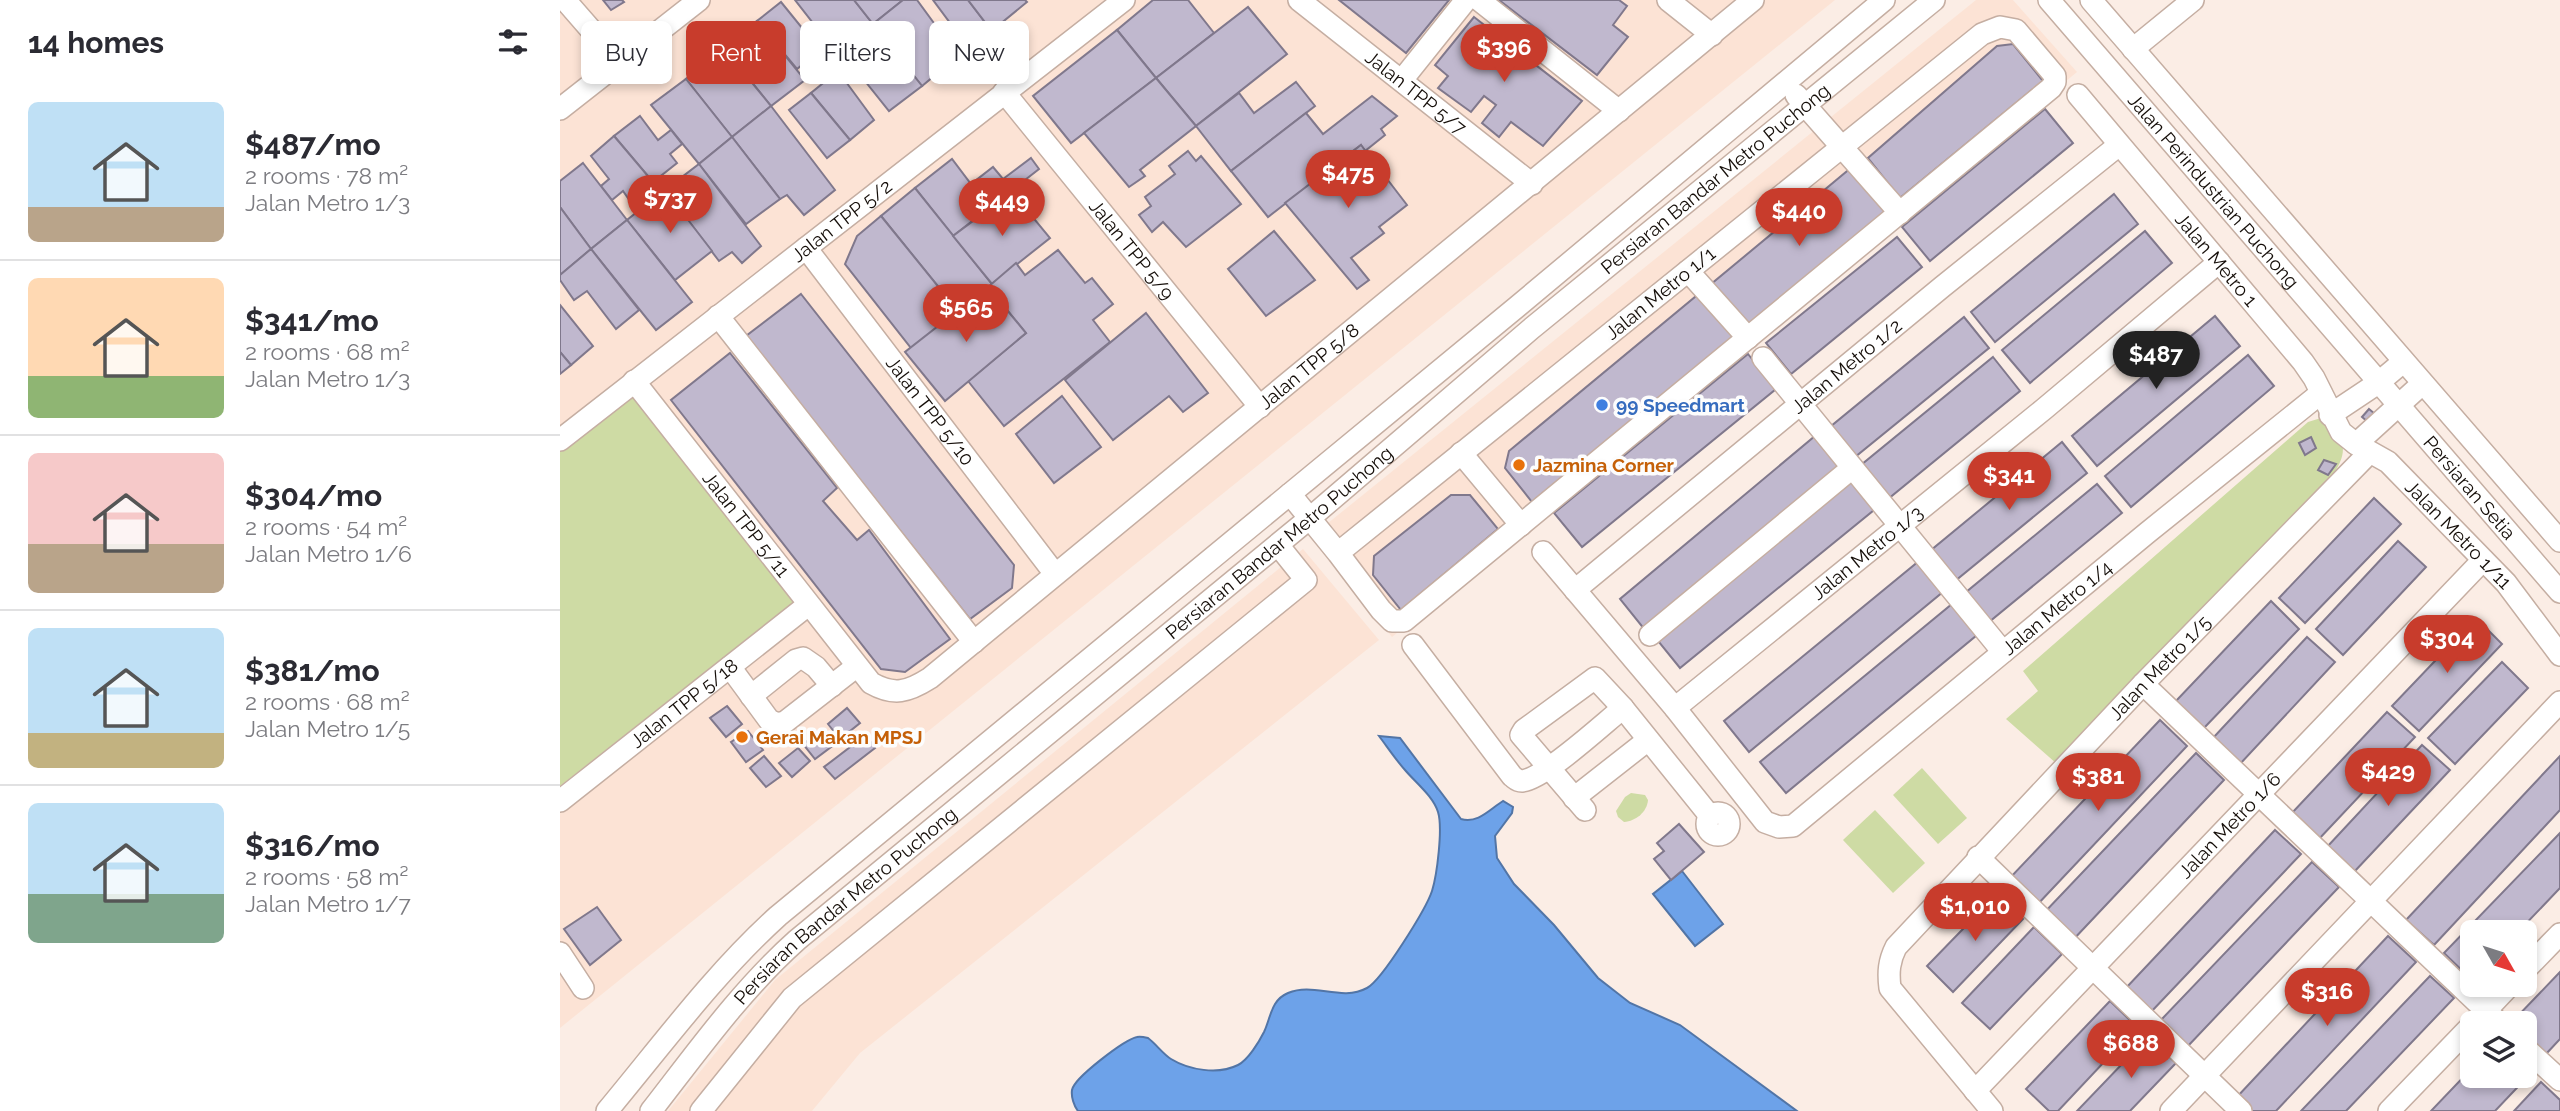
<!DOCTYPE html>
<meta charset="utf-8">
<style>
body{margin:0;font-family:Raleway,sans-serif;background:#f7f7f7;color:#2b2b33;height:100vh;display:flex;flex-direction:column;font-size:26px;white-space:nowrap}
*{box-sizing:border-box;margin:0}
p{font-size:23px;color:#7c7c81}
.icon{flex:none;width:38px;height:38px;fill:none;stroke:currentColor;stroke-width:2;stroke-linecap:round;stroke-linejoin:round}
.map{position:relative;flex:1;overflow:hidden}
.panel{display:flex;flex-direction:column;background:#fff;width:560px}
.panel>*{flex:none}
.banner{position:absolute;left:21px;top:21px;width:665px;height:63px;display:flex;gap:14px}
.needle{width:46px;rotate:129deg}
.fabs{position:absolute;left:1900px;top:920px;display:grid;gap:14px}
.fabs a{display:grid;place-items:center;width:77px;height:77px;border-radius:10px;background:#fff;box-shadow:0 4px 10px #0003;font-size:35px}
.price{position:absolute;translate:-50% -60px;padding:0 16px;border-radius:24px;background:#c83c2c;color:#fff;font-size:23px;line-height:46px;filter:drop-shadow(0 2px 4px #0008)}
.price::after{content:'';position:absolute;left:50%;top:42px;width:21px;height:16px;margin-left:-10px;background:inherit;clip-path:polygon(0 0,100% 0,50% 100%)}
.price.active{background:#222;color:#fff}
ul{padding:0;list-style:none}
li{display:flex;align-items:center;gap:21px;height:175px;padding:0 28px}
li+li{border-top:2px solid #e1e1e2}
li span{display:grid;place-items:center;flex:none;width:196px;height:140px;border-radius:10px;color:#555}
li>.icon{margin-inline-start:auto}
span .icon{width:84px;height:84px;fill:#fffc;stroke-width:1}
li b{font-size:30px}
h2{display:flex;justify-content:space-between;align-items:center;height:84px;padding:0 28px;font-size:30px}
.chip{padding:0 24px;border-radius:10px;background:#fff;box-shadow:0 4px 10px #0003;font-size:24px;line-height:63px}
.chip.active{background:#c83c2c;color:#fff}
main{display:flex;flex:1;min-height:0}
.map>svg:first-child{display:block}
</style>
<main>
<section class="panel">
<h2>14 homes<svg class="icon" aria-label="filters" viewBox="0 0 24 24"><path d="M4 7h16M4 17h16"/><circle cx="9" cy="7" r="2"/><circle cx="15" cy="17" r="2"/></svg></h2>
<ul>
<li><span style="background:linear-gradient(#bfe0f5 75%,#b9a48a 0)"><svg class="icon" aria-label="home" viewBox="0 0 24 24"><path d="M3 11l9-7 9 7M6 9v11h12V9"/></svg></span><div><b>$487/mo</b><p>2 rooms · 78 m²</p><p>Jalan Metro 1/3</p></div></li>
<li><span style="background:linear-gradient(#ffd9b3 70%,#8fb573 0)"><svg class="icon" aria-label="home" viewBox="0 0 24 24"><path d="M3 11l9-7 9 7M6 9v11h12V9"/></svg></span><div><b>$341/mo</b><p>2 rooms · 68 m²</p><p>Jalan Metro 1/3</p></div></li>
<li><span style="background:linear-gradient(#f6c9c9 65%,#b9a48a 0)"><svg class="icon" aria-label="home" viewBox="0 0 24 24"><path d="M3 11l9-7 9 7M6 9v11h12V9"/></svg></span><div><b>$304/mo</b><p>2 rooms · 54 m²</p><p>Jalan Metro 1/6</p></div></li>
<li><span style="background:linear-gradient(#bfe0f5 75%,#c2b280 0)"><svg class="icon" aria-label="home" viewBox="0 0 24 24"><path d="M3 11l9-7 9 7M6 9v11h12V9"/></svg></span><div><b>$381/mo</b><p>2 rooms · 68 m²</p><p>Jalan Metro 1/5</p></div></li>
<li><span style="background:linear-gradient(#bfe0f5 65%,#7fa58c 0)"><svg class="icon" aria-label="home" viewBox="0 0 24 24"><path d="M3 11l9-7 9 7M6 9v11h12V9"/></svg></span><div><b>$316/mo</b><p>2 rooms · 58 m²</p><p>Jalan Metro 1/7</p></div></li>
</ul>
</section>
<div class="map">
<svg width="2000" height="1111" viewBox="0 0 2000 1111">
<rect width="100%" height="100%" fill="#fbede5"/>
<g fill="#fce3d5">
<path d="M0,0H1275L0,1028Z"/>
<path d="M1416,0H1453L1517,72L832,637L752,536Z"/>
<path d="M743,549L819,640L300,1053L252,1111H108L215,980Z"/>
</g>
<g fill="#cedba4">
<path d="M73,395L234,603L0,786V452Z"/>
<path d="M1761,418C1766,424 1777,432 1781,440C1789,459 1770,478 1759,491L1497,764L1446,719L1478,691L1463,671L1748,422Z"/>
<path d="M1362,768L1407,818L1378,844L1333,795Z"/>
<path d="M1071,793L1085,795L1088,800C1087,812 1076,821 1064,822L1058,817L1056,811L1065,797Z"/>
<path d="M1315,810L1365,863L1333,893L1283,840Z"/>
</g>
<g fill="#6da2e9" stroke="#5275a6" stroke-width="2">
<path d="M819,736L840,738L901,819C918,824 930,809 943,801L953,807L952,813L935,836L937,858L954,884L994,925L1038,978L1070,1003L1120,1025L1237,1111H518C514,1106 511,1097 512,1090C514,1078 564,1040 577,1037C580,1036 584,1037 588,1038C596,1044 603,1054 611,1059C629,1070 658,1075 678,1065C688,1060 699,1042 704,1032C711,1017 711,1000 728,993C754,982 781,1002 807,988C822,980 866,909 872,891C877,875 883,828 878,812C873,796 856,783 845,770C836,760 828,748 819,736Z"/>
<path d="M1122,871L1163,924L1135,946L1093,894Z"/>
</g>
<g fill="#c0b8ce" stroke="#80788c" stroke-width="2">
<path d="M43,0H62L64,2L51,10Z"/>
<path d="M235,0H294L313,24L278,55Z"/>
<path d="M294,0H343L313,24Z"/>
<path d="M343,0H357L398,56L362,86L313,24Z"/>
<path d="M373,0H408L430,29L408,47Z"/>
<path d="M408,0H465L467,2L439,25L449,38L441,43Z"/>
<path d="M593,0H628L654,33L596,78L557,30Z"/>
<path d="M779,0H889L846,53Z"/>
<path d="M939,0H1059L1067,6L1053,25L1068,37L1037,75Z"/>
<path d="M221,2L260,50L237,69L197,21Z"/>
<path d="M688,7L727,54L636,126L596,78Z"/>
<path d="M914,17L1022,101L983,146L951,122L939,137L922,123L936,105L924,96L911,112L878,88L888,76L875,65Z"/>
<path d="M197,21L245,80L211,106L169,54L177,47L173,40Z"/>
<path d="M313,24L362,86L329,111L281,51Z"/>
<path d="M557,30L596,78L511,143L473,96Z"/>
<path d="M1453,44L1483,81L1340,198L1308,158L1437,46Z"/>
<path d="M150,58L161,73L175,62L211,106L172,137L126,79Z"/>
<path d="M278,71L314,120L290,140L251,93Z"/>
<path d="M596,78L636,126L580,170L585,176L569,187L524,133Z"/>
<path d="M126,79L172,137L139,164L91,105Z"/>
<path d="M736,82L755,106L671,171L636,126L679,93L694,113Z"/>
<path d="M251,93L290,140L267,158L229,110Z"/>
<path d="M812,96L837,116L821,129L825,135L805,151L801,145L708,217L671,171L746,113L763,134Z"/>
<path d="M211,106L275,190L244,215L227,195L220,199L172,137Z"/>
<path d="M1485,109L1513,143L1370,261L1342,227Z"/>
<path d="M80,116L98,140L111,130L122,144L110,154L117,163L93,182L54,136Z"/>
<path d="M54,136L93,182L70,201L63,191L52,200L41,186L49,179L31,156Z"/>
<path d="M172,137L220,199L186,224L139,164Z"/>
<path d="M801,145L847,205L819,227L824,233L791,258L809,280L797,289L725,203Z"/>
<path d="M628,151L636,161L641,156L681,204L626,247L603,222L592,232L579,215L591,206L585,197L615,174L609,166Z"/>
<path d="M471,158L479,169L393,236L355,188L392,159L411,184L433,167L443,179Z"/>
<path d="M23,163L67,220L31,249L0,207V181Z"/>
<path d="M139,164L201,246L182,263L172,252L159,261L105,190Z"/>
<path d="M1292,167L1327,210L1186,328L1150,285Z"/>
<path d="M355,188L432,284L398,311L321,216Z"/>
<path d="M105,190L152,251L115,280L67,220Z"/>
<path d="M452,192L490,238L432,284L393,236Z"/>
<path d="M1554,194L1578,224L1435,342L1411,312Z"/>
<path d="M0,207L31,249L0,275Z"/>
<path d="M321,216L398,311L351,348L285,264L297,236Z"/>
<path d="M67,220L132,302L96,330L31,249Z"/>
<path d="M714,231L755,280L706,316L668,269Z"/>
<path d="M1585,231L1612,263L1470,383L1442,350Z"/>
<path d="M1337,237L1362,267L1231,374L1206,343Z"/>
<path d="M31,249L79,310L56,329L27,291L14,300L0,280V275Z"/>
<path d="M498,250L525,283L532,278L553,304L533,320L550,342L444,426L408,381L466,333L428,287L456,263L465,275Z"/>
<path d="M428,287L466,333L385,401L345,352Z"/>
<path d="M1141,292L1176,335L972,502L945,468L949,451Z"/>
<path d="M241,294L454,565L452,588L410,619L186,336Z"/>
<path d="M0,305L33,346L11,365L0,352Z"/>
<path d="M586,313L648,393L623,412L609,396L553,440L505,380Z"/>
<path d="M1655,316L1680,346L1537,466L1512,436Z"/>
<path d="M1404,317L1429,348L1295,457L1270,427Z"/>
<path d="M0,352L11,365L0,374Z"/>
<path d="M170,353L277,488L263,501L297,540L309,530L390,639L345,672L321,669L111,400Z"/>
<path d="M1188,354L1216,389L1022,547L994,513Z"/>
<path d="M1688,355L1714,386L1571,507L1545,476Z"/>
<path d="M1433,357L1460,391L1328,499L1301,465Z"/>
<path d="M502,396L541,447L494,483L456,434Z"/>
<path d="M1809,409L1815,414L1808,422L1802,417Z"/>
<path d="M1255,436L1281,467L1085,630L1060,599Z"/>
<path d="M1751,437L1756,448L1745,455L1739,443Z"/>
<path d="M1502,442L1527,473L1395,581L1370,551Z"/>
<path d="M1764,460L1776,464L1768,475L1758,470Z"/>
<path d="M1289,478L1314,510L1120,668L1094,636Z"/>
<path d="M1537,484L1562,513L1429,622L1405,593Z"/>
<path d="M891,495H910L938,529L841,610L813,575L814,556Z"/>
<path d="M1814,498L1841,524L1745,623L1719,598Z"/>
<path d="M1838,541L1866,567L1783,655L1756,629Z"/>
<path d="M1359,561L1384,591L1189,752L1164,721Z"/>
<path d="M1711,601L1739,629L1643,729L1615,702Z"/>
<path d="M1392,604L1417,635L1226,793L1200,762Z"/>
<path d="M1916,618L1942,644L1859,731L1832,706Z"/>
<path d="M1747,637L1775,662L1680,764L1653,738Z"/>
<path d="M1942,662L1968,688L1895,764L1868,738Z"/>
<path d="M167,706L182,724L166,737L150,718Z"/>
<path d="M287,708L300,723L280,739L268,724Z"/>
<path d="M1827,712L1855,737L1758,840L1731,814Z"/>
<path d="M1600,720L1627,746L1476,906L1448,880Z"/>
<path d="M263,730L275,744L255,759L243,744Z"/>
<path d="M188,731L203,750L186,762L171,742Z"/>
<path d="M306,735L315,748L275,779L264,767Z"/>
<path d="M1862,745L1890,770L1794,872L1767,847Z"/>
<path d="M238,748L250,761L232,777L219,763Z"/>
<path d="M1636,753L1664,780L1511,942L1482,915Z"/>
<path d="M204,756L221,776L206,787L190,768Z"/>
<path d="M2000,756V810L1874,945L1846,920Z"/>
<path d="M1119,824L1144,852L1111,880L1094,859L1104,851L1097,843Z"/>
<path d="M1715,830L1741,854L1590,1013L1565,989Z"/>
<path d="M2000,833V888L1957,933H1913L1912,980L1884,953Z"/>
<path d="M1752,862L1779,887L1627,1047L1600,1021Z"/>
<path d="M1437,894L1463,919L1393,992L1367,966Z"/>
<path d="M37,907L61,940L30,965L4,929Z"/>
<path d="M1474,927L1502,954L1430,1029L1402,1003Z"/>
<path d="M1828,936L1856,962L1716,1111H1690L1676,1098Z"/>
<path d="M2000,972V1039L1986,1054L1965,1034V1024L1952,1022Z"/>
<path d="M1870,976L1894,998L1786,1111H1741Z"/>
<path d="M1550,1001L1577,1027L1498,1111H1489L1466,1089Z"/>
<path d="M1588,1037L1616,1063L1570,1111H1517Z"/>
<path d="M1913,1067V1076H1965V1068L1971,1073L1935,1111H1871Z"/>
<path d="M1981,1082L2000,1100V1111H1954Z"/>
</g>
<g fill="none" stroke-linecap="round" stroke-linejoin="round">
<defs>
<g id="minor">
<path d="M5,0L59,62"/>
<path id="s1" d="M739,0L972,184"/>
<path d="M919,0L1059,111"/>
<path d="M1108,0L1152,35"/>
<path id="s2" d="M1489,0L2000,592"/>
<path d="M1531,0L2000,541"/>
<path d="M1573,49L1633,0"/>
<path d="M842,80L906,0"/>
<path id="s3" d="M444,92L700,407"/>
<path d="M1236,95L1340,213"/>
<path id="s4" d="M1518,95L1743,362L1754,378L1781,432L1796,444L1828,462L1946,583L2000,655"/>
<path d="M0,109L139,0"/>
<path id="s5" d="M246,248L495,574"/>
<path d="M1128,271L1188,338"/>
<path d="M158,316L414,642"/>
<path d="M1203,358L1443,652"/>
<path id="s6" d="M74,381L311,683C334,696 348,692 370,678L1193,0"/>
<path d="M1770,415L1818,383L1843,362"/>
<path id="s7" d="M0,440L564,0"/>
<path d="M1796,444L1862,384"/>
<path d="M901,453L961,525"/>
<path d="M730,494L778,553L821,610L832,621H844L1491,88L1495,82V76L1456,30L1440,27L1422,34L778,553"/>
<path id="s8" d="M983,552L1115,708L1205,822L1219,827L1233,826L1587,533L1761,393"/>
<path id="s9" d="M1015,590L1382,287L1559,145"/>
<path d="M1090,635L1292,468"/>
<path d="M853,645L952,776C956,779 957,781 962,781C984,779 1043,724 1063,708"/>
<path d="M170,667L209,720L217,724L225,722L297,666"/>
<path d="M1583,684L1940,1024"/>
<path d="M191,696L236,660L243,658L256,667L272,686"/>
<path id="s10" d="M1115,708L1484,409L1659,262"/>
<path d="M1014,798L1088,740"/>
<path id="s11" d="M0,801L248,605"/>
<path d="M1025,810L961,735L964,730L1035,678L1063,708L1150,816"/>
<circle cx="1158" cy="824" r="11"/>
<path d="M1418,857L1681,1111"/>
<path d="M0,953L23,988"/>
<path d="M1965,970L2000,934"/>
<path d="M1917,1020L1950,985"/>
<path d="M1965,1048L2000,1080"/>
<path id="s12" d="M1415,1091L1923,560"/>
<path d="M47,1111C102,1045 154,974 218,916L958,306L1324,0"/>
<path id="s13" d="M91,1111C137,1052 181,990 237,940L750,518L972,328L1374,0"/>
<path d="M141,1111L232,998L746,580L718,545"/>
<path id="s14" d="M1432,1111L1330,988C1328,972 1329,961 1336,947L1583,684L1809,453"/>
<path d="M1611,1111L2000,702"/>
<path d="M1829,1111L1913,1024"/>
</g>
</defs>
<use href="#minor" stroke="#c5aea2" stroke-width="24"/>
<use href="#minor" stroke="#fff" stroke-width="21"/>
</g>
<circle fill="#3f7fe0" stroke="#fdfdfd" stroke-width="2.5" cx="1042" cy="405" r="7"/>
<g fill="#e8710a" stroke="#fdfdfd" stroke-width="2.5">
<circle cx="959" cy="465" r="7"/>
<circle cx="182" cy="737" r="7"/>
</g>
<g text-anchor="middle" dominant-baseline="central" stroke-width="7" stroke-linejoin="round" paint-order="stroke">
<g font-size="19" fill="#140d08" stroke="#fdfdfd">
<text stroke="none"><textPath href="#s1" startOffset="149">Jalan TPP 5/7</textPath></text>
<text stroke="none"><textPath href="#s13" startOffset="1418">Persiaran Bandar Metro Puchong</textPath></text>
<text stroke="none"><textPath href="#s2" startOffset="252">Jalan Perindustrian Puchong</textPath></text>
<text stroke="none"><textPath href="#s7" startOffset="357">Jalan TPP 5/2</textPath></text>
<text stroke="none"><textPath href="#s3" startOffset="203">Jalan TPP 5/9</textPath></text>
<text stroke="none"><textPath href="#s4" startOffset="215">Jalan Metro 1</textPath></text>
<text transform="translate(1100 293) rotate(-39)">Jalan Metro 1/1</text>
<text stroke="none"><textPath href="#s9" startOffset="352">Jalan Metro 1/2</textPath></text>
<text stroke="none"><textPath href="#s6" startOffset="938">Jalan TPP 5/8</textPath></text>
<text stroke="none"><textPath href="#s5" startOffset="205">Jalan TPP 5/10</textPath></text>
<text stroke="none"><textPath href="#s2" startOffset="644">Persiaran Setia</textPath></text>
<text stroke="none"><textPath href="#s6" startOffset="182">Jalan TPP 5/11</textPath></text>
<text stroke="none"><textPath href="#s4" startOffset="586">Jalan Metro 1/11</textPath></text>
<text stroke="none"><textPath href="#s13" startOffset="850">Persiaran Bandar Metro Puchong</textPath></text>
<text stroke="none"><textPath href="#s10" startOffset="247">Jalan Metro 1/3</textPath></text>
<text stroke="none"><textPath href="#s8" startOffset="721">Jalan Metro 1/4</textPath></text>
<text stroke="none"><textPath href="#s14" startOffset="586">Jalan Metro 1/5</textPath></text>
<text stroke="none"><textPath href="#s11" startOffset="158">Jalan TPP 5/18</textPath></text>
<text stroke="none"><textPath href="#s12" startOffset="368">Jalan Metro 1/6</textPath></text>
<text stroke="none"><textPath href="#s13" startOffset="284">Persiaran Bandar Metro Puchong</textPath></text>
</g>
<g font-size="19" font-weight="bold" fill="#366cbe" stroke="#fdfdfd" text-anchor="start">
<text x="1056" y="405">99 Speedmart</text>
</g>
<g font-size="19" font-weight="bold" fill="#c56008" stroke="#fdfdfd" text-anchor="start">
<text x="973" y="465">Jazmina Corner</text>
<text x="196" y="737">Gerai Makan MPSJ</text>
</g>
</g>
</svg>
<div class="fabs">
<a><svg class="needle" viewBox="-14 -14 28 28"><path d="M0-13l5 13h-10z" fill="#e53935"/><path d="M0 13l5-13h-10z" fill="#7c7c81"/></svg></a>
<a><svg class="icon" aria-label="layers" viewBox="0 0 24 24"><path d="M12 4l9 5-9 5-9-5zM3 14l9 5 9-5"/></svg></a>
</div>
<b class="price" style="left:944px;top:84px">$396</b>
<b class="price" style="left:788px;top:210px">$475</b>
<b class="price" style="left:110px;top:235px">$737</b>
<b class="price" style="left:442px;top:238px">$449</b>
<b class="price" style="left:1239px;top:248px">$440</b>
<b class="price" style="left:406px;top:344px">$565</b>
<b class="price active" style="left:1596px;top:391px">$487</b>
<b class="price" style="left:1449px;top:512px">$341</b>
<b class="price" style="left:1887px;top:675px">$304</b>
<b class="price" style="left:1828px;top:808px">$429</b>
<b class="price" style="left:1538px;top:813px">$381</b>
<b class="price" style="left:1415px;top:943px">$1,010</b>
<b class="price" style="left:1767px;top:1028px">$316</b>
<b class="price" style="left:1571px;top:1080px">$688</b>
<div class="banner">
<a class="chip">Buy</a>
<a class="chip active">Rent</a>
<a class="chip">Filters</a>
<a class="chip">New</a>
</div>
</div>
</main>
